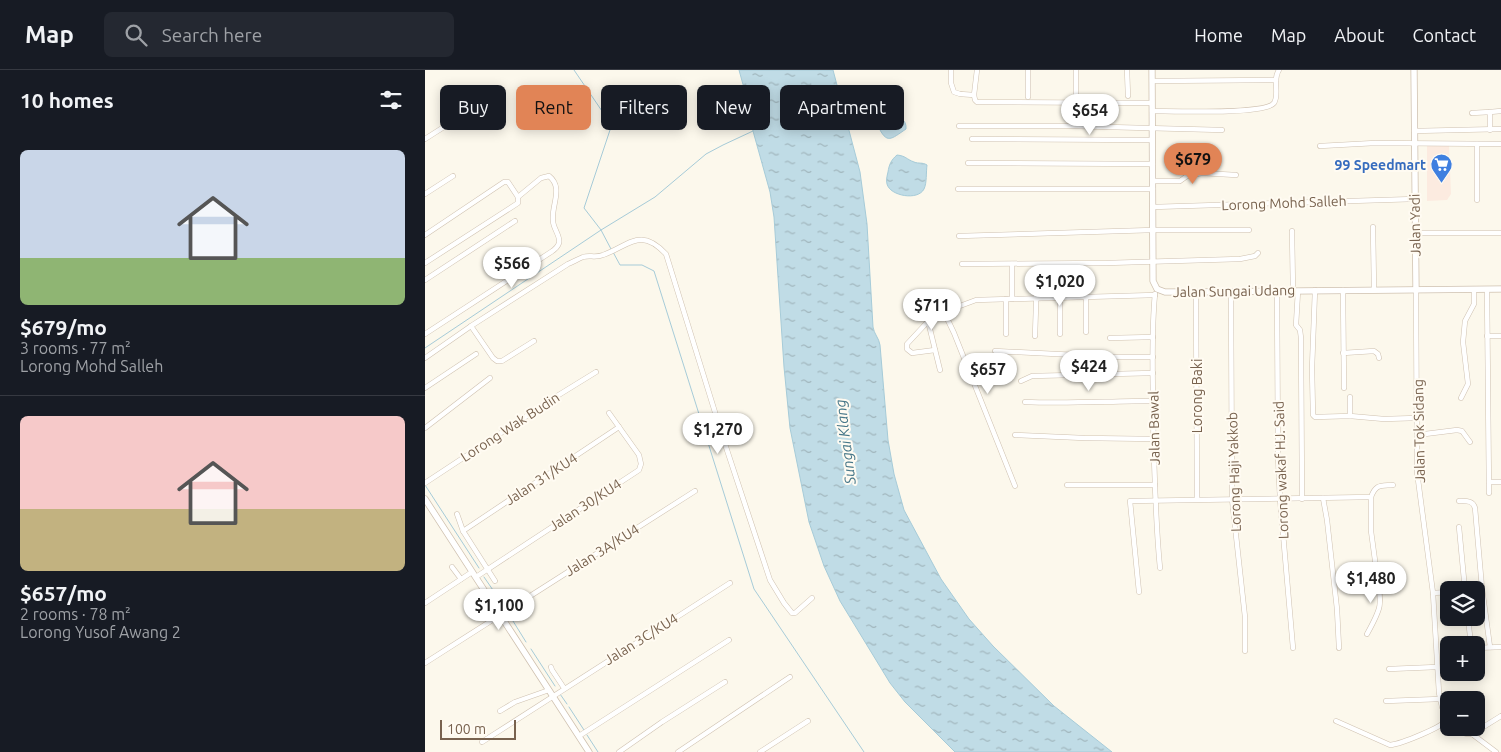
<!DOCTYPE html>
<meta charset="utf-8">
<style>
body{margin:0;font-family:Ubuntu,sans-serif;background:#242831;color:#f1f3f6;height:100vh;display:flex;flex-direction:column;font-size:19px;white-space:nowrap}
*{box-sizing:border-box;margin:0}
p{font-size:16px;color:#9ea1a6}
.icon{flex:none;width:28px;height:28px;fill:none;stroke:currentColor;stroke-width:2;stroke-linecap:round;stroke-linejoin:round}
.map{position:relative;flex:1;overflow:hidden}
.side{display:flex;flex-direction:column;background:#171b24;width:425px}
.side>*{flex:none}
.top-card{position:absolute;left:15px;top:15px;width:475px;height:45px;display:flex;gap:10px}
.controls{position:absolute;left:1015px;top:511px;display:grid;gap:10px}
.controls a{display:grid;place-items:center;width:45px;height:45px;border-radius:8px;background:#171b24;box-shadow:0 2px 12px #0003;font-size:25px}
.scale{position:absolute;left:15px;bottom:12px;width:76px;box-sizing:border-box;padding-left:5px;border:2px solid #78624e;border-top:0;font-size:14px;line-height:18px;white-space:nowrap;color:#78624e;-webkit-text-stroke:4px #fffbf2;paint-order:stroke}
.price{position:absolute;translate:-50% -42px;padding:0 11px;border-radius:18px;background:#fff;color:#222;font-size:16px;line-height:32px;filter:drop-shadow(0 1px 2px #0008)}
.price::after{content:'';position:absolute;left:50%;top:30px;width:15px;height:11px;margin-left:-8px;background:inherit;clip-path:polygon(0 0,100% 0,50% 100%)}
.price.current{background:#e18456;color:#111}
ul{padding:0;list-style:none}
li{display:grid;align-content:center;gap:10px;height:265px;padding:0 20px}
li+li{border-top:1px solid #363941}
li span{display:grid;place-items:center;height:155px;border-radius:8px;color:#555}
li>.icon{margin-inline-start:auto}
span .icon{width:90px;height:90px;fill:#fffc;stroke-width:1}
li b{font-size:21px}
h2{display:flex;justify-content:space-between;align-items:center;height:60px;padding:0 20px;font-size:21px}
.chip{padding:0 18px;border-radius:8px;background:#171b24;box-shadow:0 2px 12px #0003;font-size:18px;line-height:45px}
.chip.current{background:#e18456;color:#111}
header{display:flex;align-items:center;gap:30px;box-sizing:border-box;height:70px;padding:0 25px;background:#171b24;border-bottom:1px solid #363941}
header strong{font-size:24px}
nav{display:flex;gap:28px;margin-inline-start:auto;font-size:18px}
.search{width:350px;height:45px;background:#242831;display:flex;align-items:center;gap:12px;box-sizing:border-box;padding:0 18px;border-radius:8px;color:#9ea1a6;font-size:19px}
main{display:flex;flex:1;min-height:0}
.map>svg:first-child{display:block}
</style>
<header>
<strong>Map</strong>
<div class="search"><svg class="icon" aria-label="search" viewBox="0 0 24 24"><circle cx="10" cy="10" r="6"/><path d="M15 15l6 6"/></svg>Search here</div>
<nav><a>Home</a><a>Map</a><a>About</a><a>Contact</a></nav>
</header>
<main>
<section class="side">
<h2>10 homes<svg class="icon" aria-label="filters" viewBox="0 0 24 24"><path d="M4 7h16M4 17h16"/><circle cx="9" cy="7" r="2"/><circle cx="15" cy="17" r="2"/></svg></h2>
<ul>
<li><span style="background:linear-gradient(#c9d6e8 70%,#8fb573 0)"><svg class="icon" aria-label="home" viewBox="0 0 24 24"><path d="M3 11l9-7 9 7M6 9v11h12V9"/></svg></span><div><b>$679/mo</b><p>3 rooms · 77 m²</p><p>Lorong Mohd Salleh</p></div></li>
<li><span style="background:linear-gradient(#f6c9c9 60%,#c2b280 0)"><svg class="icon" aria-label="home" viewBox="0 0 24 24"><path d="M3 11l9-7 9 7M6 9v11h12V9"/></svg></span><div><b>$657/mo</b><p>2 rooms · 78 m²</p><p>Lorong Yusof Awang 2</p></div></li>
</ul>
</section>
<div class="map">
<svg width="1076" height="682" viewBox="0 0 1076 682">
<defs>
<pattern id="water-ripples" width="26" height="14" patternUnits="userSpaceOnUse" patternTransform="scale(1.25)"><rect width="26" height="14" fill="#c0dce6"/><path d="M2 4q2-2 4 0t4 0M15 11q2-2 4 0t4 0" fill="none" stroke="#a1b6bd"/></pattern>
</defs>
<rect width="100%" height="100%" fill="#fcf8ec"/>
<path fill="#fcebe0" d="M1002,76H1024L1026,124L1022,130L1002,131Z"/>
<g fill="url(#water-ripples)" stroke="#a6cbd8">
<path d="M314,0H408L435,102L442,154L448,257C449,264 454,268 455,275L463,370L469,404L479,440L516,509L544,549L568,576L629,636L687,682H530L480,632L465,613L415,531L399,496L384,452L365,358L359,297L349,147L345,122L328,61L322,29Z"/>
<path d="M458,26L462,28C463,32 465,36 467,40C472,48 482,48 481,59C466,69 462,75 453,56C450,49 446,44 444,37L447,33Z"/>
<path d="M472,85C481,86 481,89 489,92C494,94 497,92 502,95C501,102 502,113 499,119C493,131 465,126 462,114C461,110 462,106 463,102C464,95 466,90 472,85Z"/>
</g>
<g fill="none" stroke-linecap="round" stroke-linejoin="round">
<g stroke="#a6cbd8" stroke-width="1">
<path d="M149,0L179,44L186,57L159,138L176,160L186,179"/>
<path d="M188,182L195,195H217L229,201L329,519L439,682"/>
<path d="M0,278L176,160L230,127L281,84L298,75L328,61"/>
<path d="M0,415L54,498"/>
<path d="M59,507L81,539"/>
<path d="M83,543L101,572"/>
<path d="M106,579L130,616"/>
<path d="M135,624L142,634"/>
<path d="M144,637L159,660"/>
<path d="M162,665L173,682"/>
</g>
<defs>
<g id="minor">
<path d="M526,0V13L529,22L535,24L549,25L552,0"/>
<path d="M603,0V27"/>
<path d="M651,0V26"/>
<path d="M702,0L703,26"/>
<path d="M727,11L851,10"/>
<path d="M549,25L550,30L552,32L727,33"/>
<path d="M727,41C746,41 840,45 849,33C855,24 847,10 854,0"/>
<path d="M1065,42L1076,41"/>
<path d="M1047,43L1065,42V60"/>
<path d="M534,56H645L797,60"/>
<path d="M989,61L1076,59"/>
<path d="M0,69L66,27"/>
<path d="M547,69L727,70"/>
<path d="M1052,74V130"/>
<path d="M895,76L950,73L1076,74"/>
<path d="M543,93L728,94"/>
<path d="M728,111H755L762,106L777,103L811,105"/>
<path d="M533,119H728"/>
<path d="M0,124L28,106"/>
<path d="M728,137L990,129"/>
<path d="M948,157L949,219"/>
<path d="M867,161L868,221"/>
<path d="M990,163H1076"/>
<path d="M0,165L79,112H83L93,127V133L0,193"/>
<path d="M534,166L728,160H824"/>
<path d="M537,194L682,193L815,189L830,186L833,183"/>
<path d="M587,194V229"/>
<path d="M0,210L90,151"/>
<path d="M890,220L887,298L888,345L890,347L925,346L959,349L992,348"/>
<path d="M918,220L919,318"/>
<path d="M991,220L992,402L1008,523L1014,623L1017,637L1024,649"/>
<path d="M1062,220L1064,423"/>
<path d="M852,221L853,387L855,429L868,578"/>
<path d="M873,221L871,255L875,260L876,268L877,429"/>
<path d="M771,222L772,429"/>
<path d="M806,222L807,429L820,547V581"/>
<path d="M730,224C726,264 728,304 728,344C729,395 730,447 735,498"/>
<path d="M661,228V262"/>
<path d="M581,229V264"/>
<path d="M519,242L529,263L590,416"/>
<path d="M503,251L515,300"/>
<path d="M46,256L68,288L72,291H77L109,271"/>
<path d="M0,264L126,182C129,180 133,177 134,173C136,167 128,158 128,151C126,135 139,118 124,106L116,108L93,127"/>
<path d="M635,264V228"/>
<path d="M610,266L612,206"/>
<path d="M1062,266H1076"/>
<path d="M685,268L728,267"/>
<path d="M510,280L487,283L482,279V274L508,246L551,230L730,225"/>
<path d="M570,281L691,287H728"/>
<path d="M918,283L949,281L953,284L954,288"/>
<path d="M0,288L46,256L143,194C148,192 153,189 158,187C164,185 171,188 178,185C204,176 215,156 241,184L298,368L345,510L359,533L367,543H370L387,528"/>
<path d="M596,311L607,306L728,303"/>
<path d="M0,318L51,284"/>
<path d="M1036,328L1043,314L1038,272L1040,251L1049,234V220"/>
<path d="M600,332C643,334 685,331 728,331"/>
<path d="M925,346V327"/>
<path d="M0,358L65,308"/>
<path d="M590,365L659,368L729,369"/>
<path d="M992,365L1032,360L1037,361L1045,372"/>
<path d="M1064,412H1076"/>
<path d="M0,413L132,326L171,302"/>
<path d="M642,415H730"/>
<path d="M946,427V461L952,505L960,504"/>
<path d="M898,428L902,450L912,539L914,578"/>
<path d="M1034,431C1041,431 1048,430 1050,438L1057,518L1065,577"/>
<path d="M32,444L38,461L70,511"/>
<path d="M1034,457L1040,520"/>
<path d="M38,461L194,357"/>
<path d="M27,497L36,509"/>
<path d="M51,507L214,400L216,394L214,385L184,343"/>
<path d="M1043,520L1057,518"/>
<path d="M714,522L705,431L946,427C951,414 955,416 968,415"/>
<path d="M1008,523L1024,522"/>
<path d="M0,533L47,502"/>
<path d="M1043,548L1046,575"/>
<path d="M942,564C957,537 957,536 952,505"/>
<path d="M1051,578L1076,577"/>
<path d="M0,593L270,421"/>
<path d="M126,597L127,600L139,618"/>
<path d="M964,599L1012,597"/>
<path d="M961,631L1015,629"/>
<path d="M75,641L90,632L124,620"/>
<path d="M911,651L965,675C976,674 1018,657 1023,649"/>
<path d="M1031,658L1041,664H1047"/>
<path d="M1047,664L1076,646"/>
<path d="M1047,664L1071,682"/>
<path d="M154,666L304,570"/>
<path d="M57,672L305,513"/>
<path d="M194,682L237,652L300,612"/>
<path d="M253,682L365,607"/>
<path d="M335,682L383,651"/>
</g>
<g id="tertiary">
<path d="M727,0L728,211L732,219L740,222H771L1076,219"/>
<path d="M989,0L991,220"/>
<path d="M0,429L164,682"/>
</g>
</defs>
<use href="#minor" stroke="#cfc1b0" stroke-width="5.5"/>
<use href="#tertiary" stroke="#cfc1b0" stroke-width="7"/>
<use href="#minor" stroke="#fff" stroke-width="4.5"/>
<use href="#tertiary" stroke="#fff" stroke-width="5.5"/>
</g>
<defs>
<symbol id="supermarket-pin" viewBox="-11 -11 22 30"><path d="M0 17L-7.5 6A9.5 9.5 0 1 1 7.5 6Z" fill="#3f7fe0" stroke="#fffbf2"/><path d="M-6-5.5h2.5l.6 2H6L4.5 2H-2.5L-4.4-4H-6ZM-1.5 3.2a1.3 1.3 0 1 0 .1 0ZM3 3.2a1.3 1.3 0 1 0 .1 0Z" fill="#fff"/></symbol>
</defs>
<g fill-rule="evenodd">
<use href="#supermarket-pin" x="1004" y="82" width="25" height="34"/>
</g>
<g text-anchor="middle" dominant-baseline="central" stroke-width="4" stroke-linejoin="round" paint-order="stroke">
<g font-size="14" font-weight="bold" fill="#366cbe" stroke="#fffbf2" text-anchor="end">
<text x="1001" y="95">99 Speedmart</text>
</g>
<g font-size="14" fill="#78624e" stroke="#fffbf2">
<text transform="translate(859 133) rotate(-2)">Lorong Mohd Salleh</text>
<text transform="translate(990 155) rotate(-91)">Jalan Yadi</text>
<text transform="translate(809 221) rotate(-1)">Jalan Sungai Udang</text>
<text transform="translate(772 326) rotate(-90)">Lorong Baki</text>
<text transform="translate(85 357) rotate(-33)">Lorong Wak Budin</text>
<text transform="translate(729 358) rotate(-91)">Jalan Bawal</text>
<text transform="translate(994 361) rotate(-91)">Jalan Tok Sidang</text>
<text transform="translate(856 400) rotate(-92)">Lorong wakaf HJ. Said</text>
<text transform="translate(809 402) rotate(-92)">Lorong Haji Yakkob</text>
<text transform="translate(116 409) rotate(-33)">Jalan 31/KU4</text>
<text transform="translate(160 435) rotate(-33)">Jalan 30/KU4</text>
<text transform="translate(177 480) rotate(-32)">Jalan 3A/KU4</text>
<text transform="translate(216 569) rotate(-32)">Jalan 3C/KU4</text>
</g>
<g font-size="15" font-style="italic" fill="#48788a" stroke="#fffbf2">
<text transform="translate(420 372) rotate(-97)">Sungai Klang</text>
</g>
</g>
</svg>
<div class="controls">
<a><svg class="icon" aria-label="layers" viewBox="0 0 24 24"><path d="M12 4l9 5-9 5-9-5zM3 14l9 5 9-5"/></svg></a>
<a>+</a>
<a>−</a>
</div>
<div class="scale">100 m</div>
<b class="price" style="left:665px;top:66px">$654</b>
<b class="price current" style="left:768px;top:115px">$679</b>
<b class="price" style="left:87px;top:219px">$566</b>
<b class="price" style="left:635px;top:237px">$1,020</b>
<b class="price" style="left:507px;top:261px">$711</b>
<b class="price" style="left:664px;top:322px">$424</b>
<b class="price" style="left:563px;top:325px">$657</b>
<b class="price" style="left:293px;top:385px">$1,270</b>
<b class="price" style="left:946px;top:534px">$1,480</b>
<b class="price" style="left:74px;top:561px">$1,100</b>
<div class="top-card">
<a class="chip">Buy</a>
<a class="chip current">Rent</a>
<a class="chip">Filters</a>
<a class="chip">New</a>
<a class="chip">Apartment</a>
</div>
</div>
</main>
